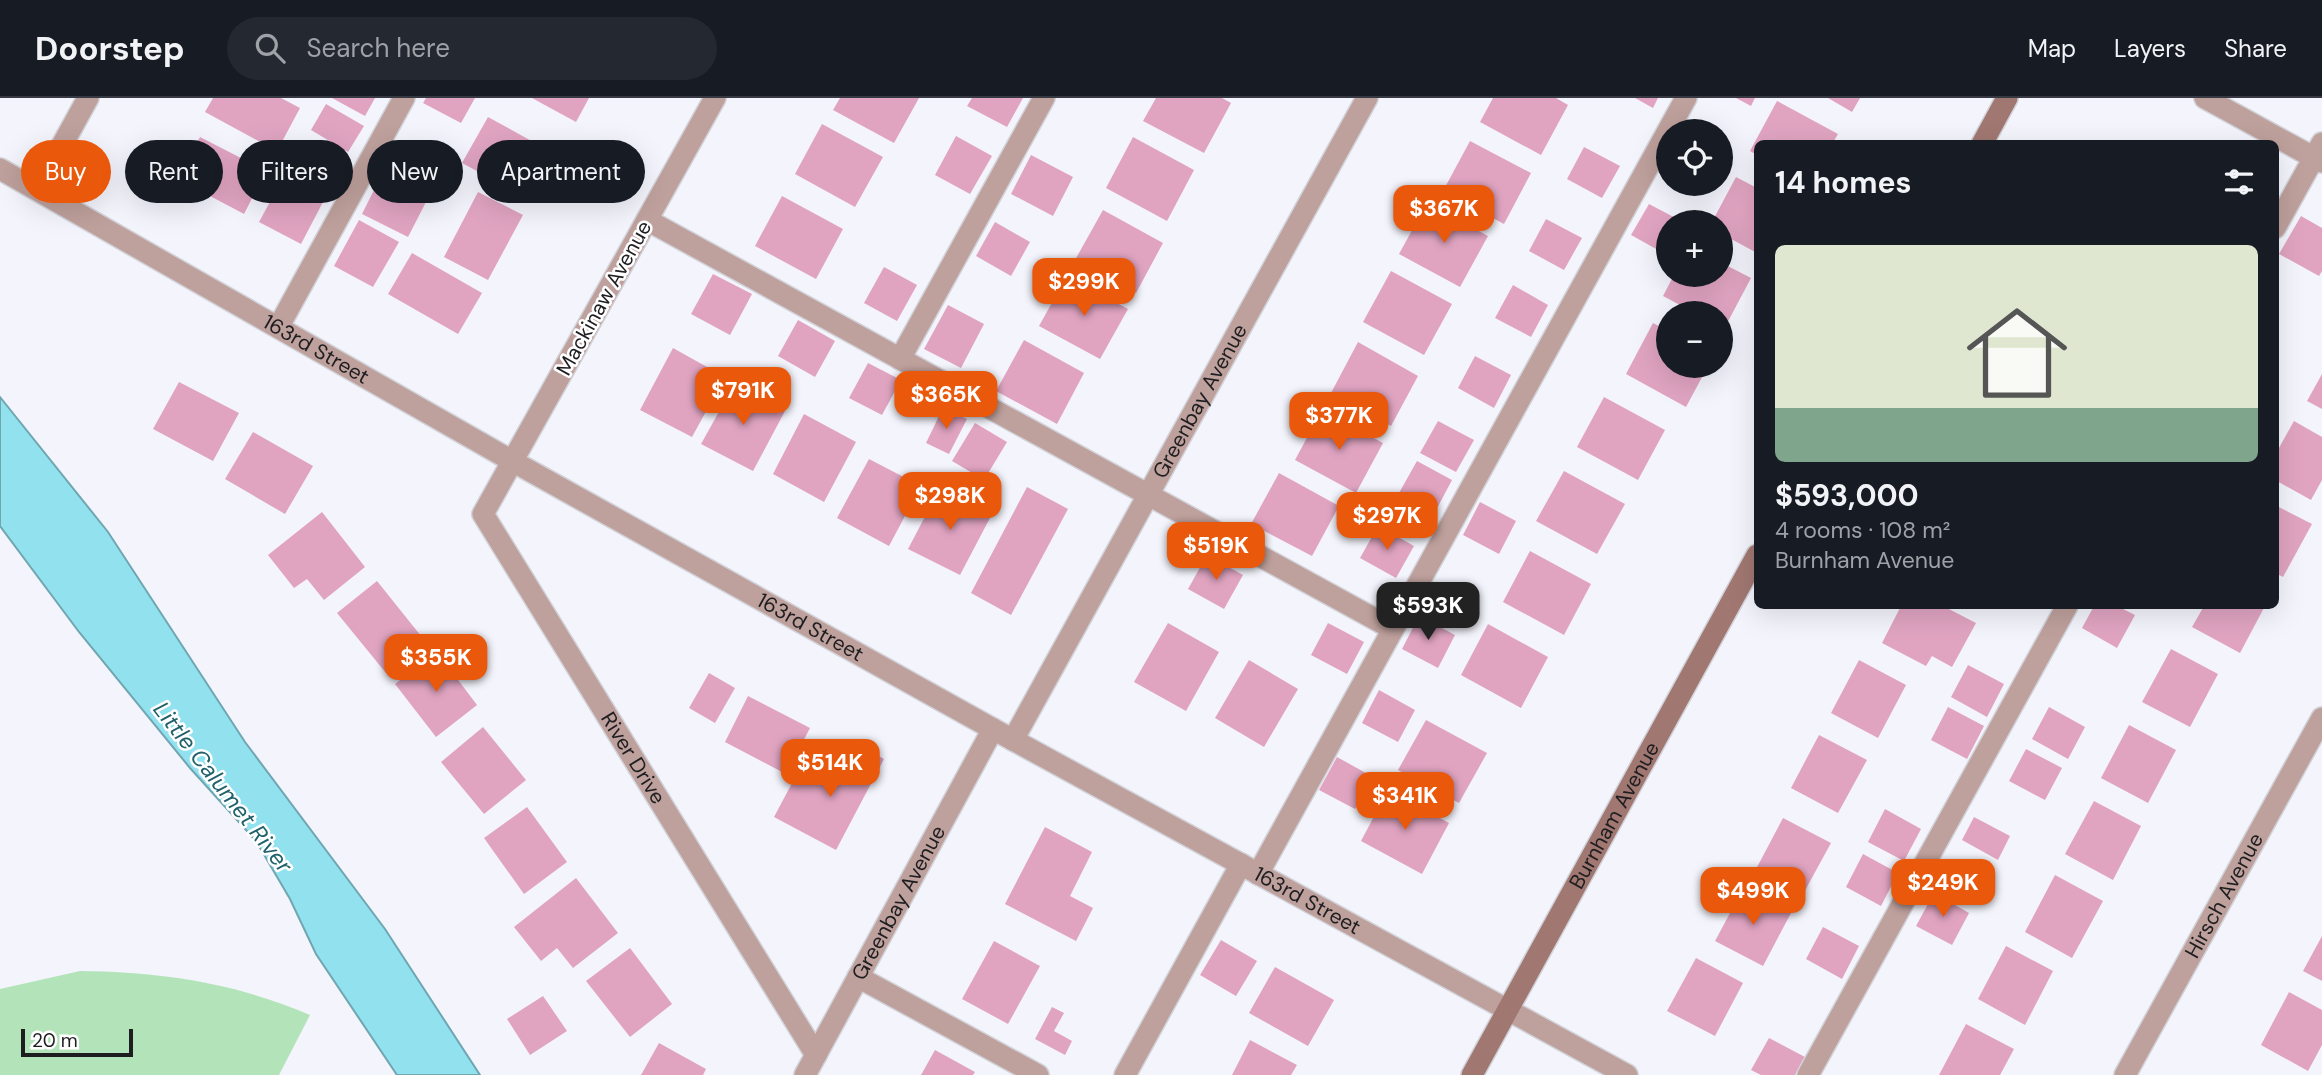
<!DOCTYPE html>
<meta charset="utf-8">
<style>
body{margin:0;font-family:"DM Sans",sans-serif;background:#242831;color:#f1f3f6;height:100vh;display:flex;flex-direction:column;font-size:26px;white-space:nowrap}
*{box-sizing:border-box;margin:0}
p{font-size:23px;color:#9ea1a6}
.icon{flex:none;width:38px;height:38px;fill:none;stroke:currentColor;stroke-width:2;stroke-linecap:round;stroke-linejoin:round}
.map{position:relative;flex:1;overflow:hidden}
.side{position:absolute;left:1754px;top:42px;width:525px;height:469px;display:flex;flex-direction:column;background:#171b24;border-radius:10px;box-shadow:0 7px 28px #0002}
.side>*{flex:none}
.top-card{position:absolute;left:21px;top:42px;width:665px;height:63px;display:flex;gap:14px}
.fabs{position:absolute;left:1656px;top:21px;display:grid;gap:14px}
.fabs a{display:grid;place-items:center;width:77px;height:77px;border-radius:50%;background:#171b24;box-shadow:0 7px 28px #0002;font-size:35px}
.scale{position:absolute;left:21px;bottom:18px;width:112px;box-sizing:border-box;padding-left:7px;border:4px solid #1e1e21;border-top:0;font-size:19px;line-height:24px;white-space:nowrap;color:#1e1e21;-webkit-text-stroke:5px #fff;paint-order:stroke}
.price{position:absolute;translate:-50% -60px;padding:0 16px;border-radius:14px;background:#ea580c;color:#fff;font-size:23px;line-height:46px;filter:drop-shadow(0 2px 4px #0008)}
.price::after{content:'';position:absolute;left:50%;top:42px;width:21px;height:16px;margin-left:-10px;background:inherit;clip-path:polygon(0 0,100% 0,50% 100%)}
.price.active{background:#222;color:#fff}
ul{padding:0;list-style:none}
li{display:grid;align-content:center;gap:14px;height:371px;padding:0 21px}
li+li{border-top:2px solid #363941}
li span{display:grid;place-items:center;height:217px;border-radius:10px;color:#555}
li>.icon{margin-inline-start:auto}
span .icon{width:126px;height:126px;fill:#fffc;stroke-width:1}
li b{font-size:30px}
h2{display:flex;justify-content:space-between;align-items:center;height:84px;padding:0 21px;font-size:30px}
.tag{padding:0 24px;border-radius:32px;background:#171b24;box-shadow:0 7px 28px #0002;font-size:24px;line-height:63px}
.tag.active{background:#ea580c;color:#fff}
header{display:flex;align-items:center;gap:42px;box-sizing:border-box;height:98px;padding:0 35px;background:#171b24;border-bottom:2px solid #363941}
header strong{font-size:33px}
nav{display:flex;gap:38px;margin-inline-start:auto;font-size:24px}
.search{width:490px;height:63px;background:#242831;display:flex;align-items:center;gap:18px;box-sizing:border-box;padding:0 24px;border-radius:38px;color:#9ea1a6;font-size:26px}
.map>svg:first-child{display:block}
</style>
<header>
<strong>Doorstep</strong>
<div class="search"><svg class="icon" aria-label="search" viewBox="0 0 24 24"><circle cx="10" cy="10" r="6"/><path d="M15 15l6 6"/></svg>Search here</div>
<nav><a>Map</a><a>Layers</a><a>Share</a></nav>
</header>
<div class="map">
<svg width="2322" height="977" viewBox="0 0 2322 977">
<rect width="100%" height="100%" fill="#f4f4fc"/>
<path fill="#b3e4b9" d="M80,873C162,874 236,885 310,917L279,977H0V891Z"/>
<path fill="#92e1ef" stroke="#6fa6b1" stroke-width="2" d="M0,299L108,434L245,644L385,831L480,977H397L316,856L290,801L256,743L190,670L79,534L0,428Z"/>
<g fill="#e0a4c1">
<path d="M213,0H281L300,10L277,53L205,14Z"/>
<path d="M332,0H375L365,18Z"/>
<path d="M426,0H475L461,25L423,5Z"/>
<path d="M532,0H589L576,24Z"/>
<path d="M840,0H919L894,45L833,12Z"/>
<path d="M972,0H1023L1007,29L967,8Z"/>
<path d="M1156,0H1222L1231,5L1204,55L1143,23Z"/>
<path d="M1493,0H1556L1568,7L1541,57L1480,24Z"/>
<path d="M1635,0H1658L1653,10Z"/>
<path d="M1736,0H1755L1751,8Z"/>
<path d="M1828,0H1860L1852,14Z"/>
<path d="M1777,3L1838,36L1832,46H1757V57L1750,53Z"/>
<path d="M326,6L364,28L348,54L311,32Z"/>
<path d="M488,19L557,57L532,103L462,65Z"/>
<path d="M822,26L883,59L855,109L795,76Z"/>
<path d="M956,38L992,58L970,96L935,77Z"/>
<path d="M200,39L266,73L244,116L178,81Z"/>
<path d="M1133,39L1194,72L1167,123L1106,90Z"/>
<path d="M1470,43L1531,75L1504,126L1443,93Z"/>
<path d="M1584,49L1620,68L1602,100L1567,81Z"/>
<path d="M1031,57L1073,79L1053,118L1011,96Z"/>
<path d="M1736,79L1757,90V155L1720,135V124H1712Z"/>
<path d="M380,80L426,104L408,139L362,116Z"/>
<path d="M282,82L323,104L301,146L259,124Z"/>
<path d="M478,94L523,117L488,182L444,159Z"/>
<path d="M782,98L843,131L816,181L755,148Z"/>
<path d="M1427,105L1488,138L1460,189L1399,156Z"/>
<path d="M1649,106L1683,124H1668L1667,157L1631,137Z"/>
<path d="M1103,112L1163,145L1136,195L1075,162Z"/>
<path d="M2301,118L2322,130V173L2319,178L2279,156Z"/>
<path d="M1546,121L1582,140L1564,172L1529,153Z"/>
<path d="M359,122L399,144L373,189L334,168Z"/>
<path d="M995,124L1030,144L1011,178L976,158Z"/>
<path d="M412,155L482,195L458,236L388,196Z"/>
<path d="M1720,164L1751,180L1724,231L1720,229V215H1695L1663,198L1674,177H1720Z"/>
<path d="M884,169L917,187L897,223L864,205Z"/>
<path d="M1391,173L1452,206L1424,257L1363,224Z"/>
<path d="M713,176L752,196L730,237L691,216Z"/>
<path d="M1067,178L1128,211L1100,261L1039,228Z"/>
<path d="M1513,187L1548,207L1531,239L1495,220Z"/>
<path d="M948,207L984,226L961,270L924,251Z"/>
<path d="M798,222L835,243L815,279L778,258Z"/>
<path d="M1653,225L1668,233V268H1708L1686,309L1626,276Z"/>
<path d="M1024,242L1084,275L1057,326L996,293Z"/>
<path d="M1358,244L1418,278L1391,328L1331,295Z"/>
<path d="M673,250L725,279L692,339L640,312Z"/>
<path d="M1475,258L1511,277L1494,310L1458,290Z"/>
<path d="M868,265L901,282L882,317L849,300Z"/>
<path d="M2322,276V311L2307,303Z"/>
<path d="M179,284L239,315L213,363L153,331Z"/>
<path d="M735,285L785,313L753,373L701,346Z"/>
<path d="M1604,299L1665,332L1638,382L1577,349Z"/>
<path d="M943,310L967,321L949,356L926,345Z"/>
<path d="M1322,312L1383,345L1356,395L1295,362Z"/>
<path d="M804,316L856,344L824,404L773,376Z"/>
<path d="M1438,323L1474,342L1456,374L1420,355Z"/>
<path d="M2294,323L2322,339V382L2311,402L2275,382V357Z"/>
<path d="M975,325L1007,344L984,382L952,363Z"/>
<path d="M253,334L313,368L285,416L225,381Z"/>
<path d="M869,361L921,388L889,448L837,420Z"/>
<path d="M1417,363L1452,382L1435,414L1399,395Z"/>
<path d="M1564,373L1625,406L1597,456L1536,423Z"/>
<path d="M1279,375L1339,408L1312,458L1251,426Z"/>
<path d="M1027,389L1068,411L1011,517L971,495Z"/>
<path d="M939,392L991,418L960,477L908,451Z"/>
<path d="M1480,404L1516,423L1499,456L1463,437Z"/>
<path d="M2275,407L2312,426L2283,479L2275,475Z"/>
<path d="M322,414L365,469L324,502L307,481L294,490L268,457Z"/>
<path d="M1378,428L1414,448L1396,480L1360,460Z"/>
<path d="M1530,453L1591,486L1564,537L1503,504Z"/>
<path d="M1207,457L1243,477L1224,511L1188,491Z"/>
<path d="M377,483L425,543L386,575L337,515Z"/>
<path d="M1901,508H1943L1976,525L1952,569L1932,558L1926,568L1882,545Z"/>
<path d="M2094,508H2117L2135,517L2117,550L2082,530Z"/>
<path d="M2204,508H2265L2240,555L2192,529Z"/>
<path d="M1419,518L1455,537L1438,570L1402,551Z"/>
<path d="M1168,525L1219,554L1186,613L1134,584Z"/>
<path d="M1328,525L1364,544L1347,576L1311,557Z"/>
<path d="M1488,526L1548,559L1521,610L1461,577Z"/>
<path d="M2171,551L2218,576L2190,629L2142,604Z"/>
<path d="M437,554L477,607L436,639L395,586Z"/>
<path d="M1249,562L1298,591L1264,649L1215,620Z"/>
<path d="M1859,562L1906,587L1878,640L1831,615Z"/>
<path d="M1968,567L2004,586L1987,619L1951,599Z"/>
<path d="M709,575L735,590L715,625L689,610Z"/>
<path d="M1379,592L1415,612L1398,644L1362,625Z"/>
<path d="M748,598L810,630L786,676L725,644Z"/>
<path d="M1948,609L1984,628L1967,661L1931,642Z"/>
<path d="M2049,609L2085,629L2068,661L2032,641Z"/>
<path d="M1426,622L1487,655L1459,705L1398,672Z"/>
<path d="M2129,627L2176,652L2148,705L2101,680Z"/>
<path d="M483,629L526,682L484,716L441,664Z"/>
<path d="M1819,637L1867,662L1838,715L1791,690Z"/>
<path d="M855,645L884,661L836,752L774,719L799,672L831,689Z"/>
<path d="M2026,651L2062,670L2045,702L2009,683Z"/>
<path d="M1337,659L1373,679L1355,711L1319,692Z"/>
<path d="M1388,692L1449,725L1422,776L1361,743Z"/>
<path d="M2094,703L2141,728L2113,782L2065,756Z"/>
<path d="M527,709L567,764L524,796L484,740Z"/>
<path d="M1885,711L1921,731L1904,763L1868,744Z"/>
<path d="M1974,719L2010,738L1998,762L1962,742Z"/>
<path d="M1783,720L1831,745L1802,798L1755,773Z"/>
<path d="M1045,729L1092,754L1070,798L1093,810L1076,843L1005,806Z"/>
<path d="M1863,756L1898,775L1881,808L1846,789Z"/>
<path d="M2055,777L2103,803L2072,860L2025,834Z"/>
<path d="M576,780L618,835L573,870L557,850L541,863L514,829Z"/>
<path d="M1744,789L1791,815L1763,868L1715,843Z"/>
<path d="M1934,795L1969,815L1952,847L1916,828Z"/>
<path d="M1823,829L1859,848L1842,881L1806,861Z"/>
<path d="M2322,838V883L2303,873Z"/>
<path d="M1221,842L1257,863L1236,898L1200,877Z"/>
<path d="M994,843L1040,868L1008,926L962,901Z"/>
<path d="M2006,848L2053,873L2025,927L1978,901Z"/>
<path d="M630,850L672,906L630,939L586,883Z"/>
<path d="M1696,860L1743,885L1715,938L1667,913Z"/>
<path d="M1275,869L1334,902L1308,948L1249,915Z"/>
<path d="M2289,894L2322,912V947L2308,973L2261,947Z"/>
<path d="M543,898L567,933L530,957L507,921Z"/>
<path d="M1052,909L1064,915L1054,933L1072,943L1065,957L1035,941Z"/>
<path d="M1966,926L2014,951L2000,977H1939Z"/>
<path d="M1769,940L1805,959L1795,977H1761L1751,972Z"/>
<path d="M1250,942L1297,967L1291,977H1232Z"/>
<path d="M659,945L706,971L703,977H641Z"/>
<path d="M935,952L975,974L973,977H921Z"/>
</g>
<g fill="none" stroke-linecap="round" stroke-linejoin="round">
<defs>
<g id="lane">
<path d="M647,122L1393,531"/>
<path d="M2275,130L2322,45"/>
<path d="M279,228L404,0"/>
<path d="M900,261L1044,0"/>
<path d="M1258,776L1686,0"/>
<path d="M858,879L1038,977"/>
<path d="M1125,977L1241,766"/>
<path d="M1808,977L2067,508"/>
</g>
<g id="street">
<path id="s1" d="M715,0L483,416L816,957"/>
<path d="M2205,0L2322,64"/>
<path id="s2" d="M0,71L514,364L993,631L1627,977"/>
<path d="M38,91L88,0"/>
<path id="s3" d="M1013,642L1367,0"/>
<path id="s4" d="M805,977L993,631"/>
<path id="s5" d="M2125,977L2322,620"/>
</g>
<g id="secondary">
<path d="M1982,46L2007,0"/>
<path id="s6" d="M1472,977L1757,457"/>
</g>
</defs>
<use href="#lane" stroke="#d2d2d9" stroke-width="24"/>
<use href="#street" stroke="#d2d2d9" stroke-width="24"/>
<use href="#secondary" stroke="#d2d2d9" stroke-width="24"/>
<use href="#lane" stroke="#bea09c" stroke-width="21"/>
<use href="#street" stroke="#bea09c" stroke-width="21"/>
<use href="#secondary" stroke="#a17771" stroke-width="21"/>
</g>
<g text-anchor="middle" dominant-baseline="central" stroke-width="5" stroke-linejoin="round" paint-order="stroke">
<g font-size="21" fill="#1e1e21" stroke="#fff">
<text transform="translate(604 200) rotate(-61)">Mackinaw Avenue</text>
<text stroke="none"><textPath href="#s2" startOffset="364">163rd Street</textPath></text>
<text stroke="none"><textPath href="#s3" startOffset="387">Greenbay Avenue</textPath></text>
<text stroke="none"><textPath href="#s2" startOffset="931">163rd Street</textPath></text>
<text stroke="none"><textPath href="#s1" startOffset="763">River Drive</textPath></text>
<text stroke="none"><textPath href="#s6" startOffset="296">Burnham Avenue</textPath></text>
<text stroke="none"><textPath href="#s5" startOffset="205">Hirsch Avenue</textPath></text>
<text stroke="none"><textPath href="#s2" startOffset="1498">163rd Street</textPath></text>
<text stroke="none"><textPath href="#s4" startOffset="196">Greenbay Avenue</textPath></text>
</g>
<g font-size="23" font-style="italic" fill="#21616b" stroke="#fff">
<text transform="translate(223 689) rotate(52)">Little Calumet River</text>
</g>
</g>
</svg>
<div class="fabs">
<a><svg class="icon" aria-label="locate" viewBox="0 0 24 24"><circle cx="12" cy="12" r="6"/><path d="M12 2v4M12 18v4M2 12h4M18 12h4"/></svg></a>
<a>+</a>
<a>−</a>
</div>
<div class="scale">20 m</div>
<b class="price" style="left:1444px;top:147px">$367K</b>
<b class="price" style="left:1084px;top:220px">$299K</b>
<b class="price" style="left:743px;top:329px">$791K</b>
<b class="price" style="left:946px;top:333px">$365K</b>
<b class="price" style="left:1339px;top:354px">$377K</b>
<b class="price" style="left:950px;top:434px">$298K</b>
<b class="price" style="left:1387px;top:454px">$297K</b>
<b class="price" style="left:1216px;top:484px">$519K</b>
<b class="price active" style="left:1428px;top:544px">$593K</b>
<b class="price" style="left:436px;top:596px">$355K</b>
<b class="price" style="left:830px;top:701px">$514K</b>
<b class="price" style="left:1405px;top:734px">$341K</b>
<b class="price" style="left:1943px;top:821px">$249K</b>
<b class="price" style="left:1753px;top:829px">$499K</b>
<div class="top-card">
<a class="tag active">Buy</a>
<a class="tag">Rent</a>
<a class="tag">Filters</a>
<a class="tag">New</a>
<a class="tag">Apartment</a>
</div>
<section class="side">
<h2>14 homes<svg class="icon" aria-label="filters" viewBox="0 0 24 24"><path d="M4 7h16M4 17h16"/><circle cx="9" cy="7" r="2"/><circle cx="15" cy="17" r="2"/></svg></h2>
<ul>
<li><span style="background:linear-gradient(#dfe7d0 75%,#7fa58c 0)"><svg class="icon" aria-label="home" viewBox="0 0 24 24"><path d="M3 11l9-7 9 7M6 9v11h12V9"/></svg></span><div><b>$593,000</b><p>4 rooms · 108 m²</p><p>Burnham Avenue</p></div></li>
</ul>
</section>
</div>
